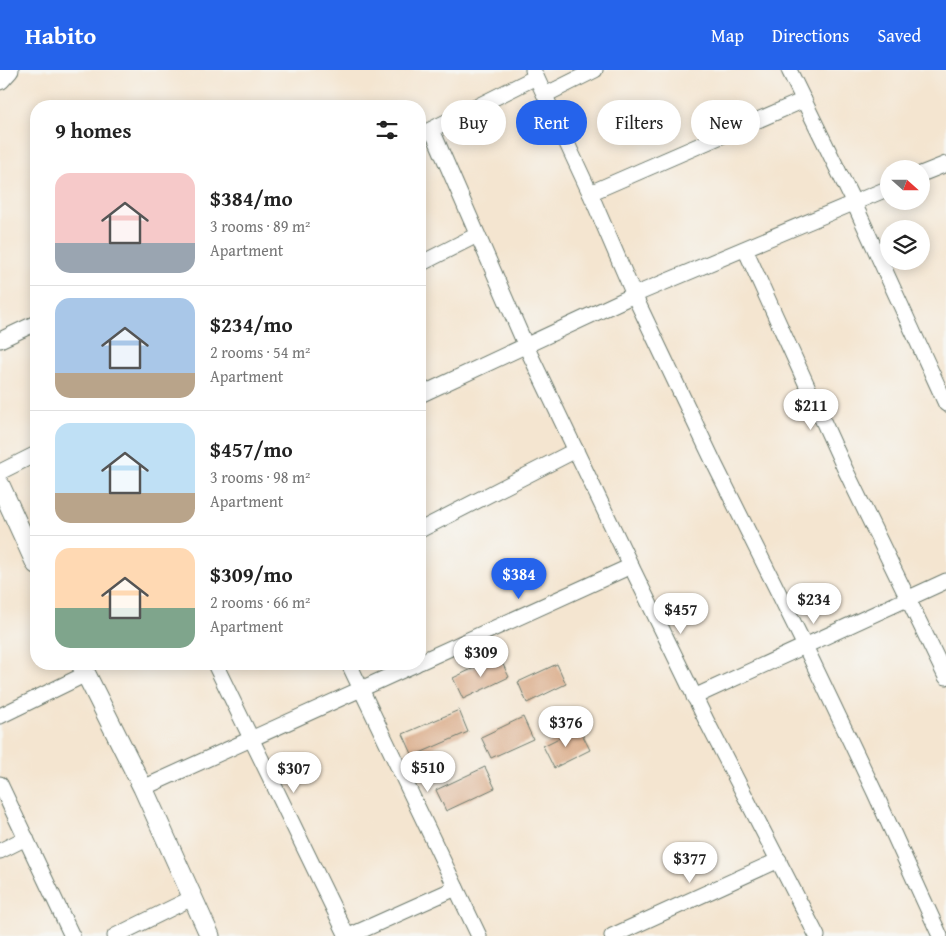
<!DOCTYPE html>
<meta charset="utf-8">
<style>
body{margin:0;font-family:"Gentium Book Plus",serif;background:#f6f6f6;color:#222;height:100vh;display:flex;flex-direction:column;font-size:19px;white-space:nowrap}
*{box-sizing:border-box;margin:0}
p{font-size:16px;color:#767676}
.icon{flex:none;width:28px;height:28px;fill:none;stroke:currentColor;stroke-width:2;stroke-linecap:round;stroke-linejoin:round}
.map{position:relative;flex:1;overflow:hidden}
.drawer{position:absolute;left:30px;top:30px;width:396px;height:570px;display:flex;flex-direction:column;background:#fff;border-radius:20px;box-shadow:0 2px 12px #0003}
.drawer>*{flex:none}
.guide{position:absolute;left:441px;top:30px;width:429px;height:45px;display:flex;gap:10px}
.needle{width:32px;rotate:111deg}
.buttons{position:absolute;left:880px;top:90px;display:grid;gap:10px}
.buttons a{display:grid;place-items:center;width:50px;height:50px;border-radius:50%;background:#fff;box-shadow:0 2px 12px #0003;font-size:25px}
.price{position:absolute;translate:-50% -42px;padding:0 11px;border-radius:18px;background:#fff;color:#222;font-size:16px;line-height:32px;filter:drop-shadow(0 1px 2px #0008)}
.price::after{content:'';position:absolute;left:50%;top:30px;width:15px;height:11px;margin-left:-8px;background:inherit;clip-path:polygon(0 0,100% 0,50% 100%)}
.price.current{background:#2563eb;color:#fff}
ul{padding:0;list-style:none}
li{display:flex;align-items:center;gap:15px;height:125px;padding:0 25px}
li+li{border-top:1px solid #e0e0e0}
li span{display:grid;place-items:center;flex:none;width:140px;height:100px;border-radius:15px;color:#555}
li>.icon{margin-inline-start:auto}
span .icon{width:60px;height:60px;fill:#fffc;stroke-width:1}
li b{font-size:21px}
h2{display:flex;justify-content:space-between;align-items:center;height:60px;padding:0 25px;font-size:21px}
.pill{padding:0 18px;border-radius:22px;background:#fff;box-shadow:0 2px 12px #0003;font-size:18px;line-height:45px}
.pill.current{background:#2563eb;color:#fff}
header{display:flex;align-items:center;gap:30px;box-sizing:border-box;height:70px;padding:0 25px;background:#2563eb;color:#fff}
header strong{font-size:24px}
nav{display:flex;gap:28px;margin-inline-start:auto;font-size:18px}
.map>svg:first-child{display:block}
</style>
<header>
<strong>Habito</strong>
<nav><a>Map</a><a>Directions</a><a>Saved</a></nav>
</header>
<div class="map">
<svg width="946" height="866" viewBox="0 0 946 866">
<rect width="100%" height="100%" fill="#f6f6f2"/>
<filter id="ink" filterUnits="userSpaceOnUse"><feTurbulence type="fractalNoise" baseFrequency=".02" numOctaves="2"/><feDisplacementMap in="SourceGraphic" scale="10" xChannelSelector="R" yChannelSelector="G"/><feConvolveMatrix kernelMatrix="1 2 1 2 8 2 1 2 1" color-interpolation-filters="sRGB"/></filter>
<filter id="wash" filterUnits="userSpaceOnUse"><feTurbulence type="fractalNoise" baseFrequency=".0096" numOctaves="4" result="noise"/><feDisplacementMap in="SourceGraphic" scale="20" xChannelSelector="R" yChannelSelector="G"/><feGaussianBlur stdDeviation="1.12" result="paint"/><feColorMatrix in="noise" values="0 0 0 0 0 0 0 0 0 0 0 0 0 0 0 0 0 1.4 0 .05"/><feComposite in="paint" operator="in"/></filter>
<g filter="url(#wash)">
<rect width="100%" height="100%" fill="#f4e5d0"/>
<g id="blocks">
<g fill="#daab88">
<path d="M499,586L509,607L463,629L453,608Z"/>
<path d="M557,594L566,614L527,633L518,612Z"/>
<path d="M459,640L468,662L413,686L403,664Z"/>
<path d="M523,647L533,669L491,688L481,667Z"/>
<path d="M579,658L590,680L554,698L543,676Z"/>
<path d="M485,697L495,718L446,741L436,720Z"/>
</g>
</g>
</g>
<g filter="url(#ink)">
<use href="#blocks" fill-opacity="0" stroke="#6a786b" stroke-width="1"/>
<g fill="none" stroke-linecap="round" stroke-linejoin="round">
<defs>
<g id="minor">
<path d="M533,0L590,123L634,225L715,395L805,576L875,723L940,866"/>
<path d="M789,0L854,133L946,334"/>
<path d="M545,25L595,0"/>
<path d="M432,60L525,274L631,496L706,650L817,866"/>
<path d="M420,65L536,7"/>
<path d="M921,104L946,94"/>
<path d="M590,123L804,30"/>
<path d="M745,179L844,397L946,607"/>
<path d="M420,194L477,165"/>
<path d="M0,270L36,253"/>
<path d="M420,325L634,225L889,118"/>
<path d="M0,402L36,384"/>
<path d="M420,460L576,380"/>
<path d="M420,592L631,496"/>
<path d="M215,594L347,866"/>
<path d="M349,594L479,866"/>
<path d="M694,627L946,511"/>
<path d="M0,646L86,604"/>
<path d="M0,714L72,866"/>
<path d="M143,718L416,594"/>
<path d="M0,781L26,768"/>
<path d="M115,866L192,828"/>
<path d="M349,866L456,818"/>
<path d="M612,866L779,790"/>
</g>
<g id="tertiary">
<path d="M0,10L9,0"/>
<path d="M0,415L36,494"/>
<path d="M81,594L143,718L210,866"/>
</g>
</defs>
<use href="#minor" stroke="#6a786b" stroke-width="17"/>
<use href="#tertiary" stroke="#6a786b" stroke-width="21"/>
<use href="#minor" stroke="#fff" stroke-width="15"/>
<use href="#tertiary" stroke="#fff" stroke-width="19"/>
</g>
</g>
</svg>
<div class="buttons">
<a><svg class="needle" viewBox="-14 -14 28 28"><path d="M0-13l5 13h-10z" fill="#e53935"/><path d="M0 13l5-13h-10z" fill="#767676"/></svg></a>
<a><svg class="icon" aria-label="layers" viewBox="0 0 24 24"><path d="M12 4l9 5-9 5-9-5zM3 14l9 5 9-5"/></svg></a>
</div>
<b class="price" style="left:811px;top:361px">$211</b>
<b class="price current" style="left:519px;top:530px">$384</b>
<b class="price" style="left:814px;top:555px">$234</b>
<b class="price" style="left:681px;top:565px">$457</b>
<b class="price" style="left:481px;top:608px">$309</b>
<b class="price" style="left:566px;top:678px">$376</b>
<b class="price" style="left:428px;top:723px">$510</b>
<b class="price" style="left:294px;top:724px">$307</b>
<b class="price" style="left:690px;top:814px">$377</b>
<div class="guide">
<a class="pill">Buy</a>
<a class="pill current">Rent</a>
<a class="pill">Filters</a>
<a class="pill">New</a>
</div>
<section class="drawer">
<h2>9 homes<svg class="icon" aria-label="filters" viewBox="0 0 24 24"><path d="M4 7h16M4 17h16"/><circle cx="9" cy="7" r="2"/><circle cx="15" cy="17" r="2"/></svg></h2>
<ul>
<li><span style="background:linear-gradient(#f6c9c9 70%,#9aa5b1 0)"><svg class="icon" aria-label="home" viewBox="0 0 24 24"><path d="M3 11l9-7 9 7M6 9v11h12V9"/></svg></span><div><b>$384/mo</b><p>3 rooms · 89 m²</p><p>Apartment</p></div></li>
<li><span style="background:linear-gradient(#a9c7e8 75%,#b9a48a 0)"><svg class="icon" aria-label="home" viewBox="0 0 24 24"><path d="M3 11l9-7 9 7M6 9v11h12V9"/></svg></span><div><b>$234/mo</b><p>2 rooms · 54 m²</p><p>Apartment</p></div></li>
<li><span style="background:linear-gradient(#bfe0f5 70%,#b9a48a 0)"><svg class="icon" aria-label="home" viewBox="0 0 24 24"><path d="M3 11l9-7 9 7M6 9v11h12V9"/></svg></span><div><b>$457/mo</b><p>3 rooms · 98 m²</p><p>Apartment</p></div></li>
<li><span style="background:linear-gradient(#ffd9b3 60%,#7fa58c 0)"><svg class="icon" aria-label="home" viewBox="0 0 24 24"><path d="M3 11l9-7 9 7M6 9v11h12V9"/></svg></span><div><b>$309/mo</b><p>2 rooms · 66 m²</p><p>Apartment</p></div></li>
</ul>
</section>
</div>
